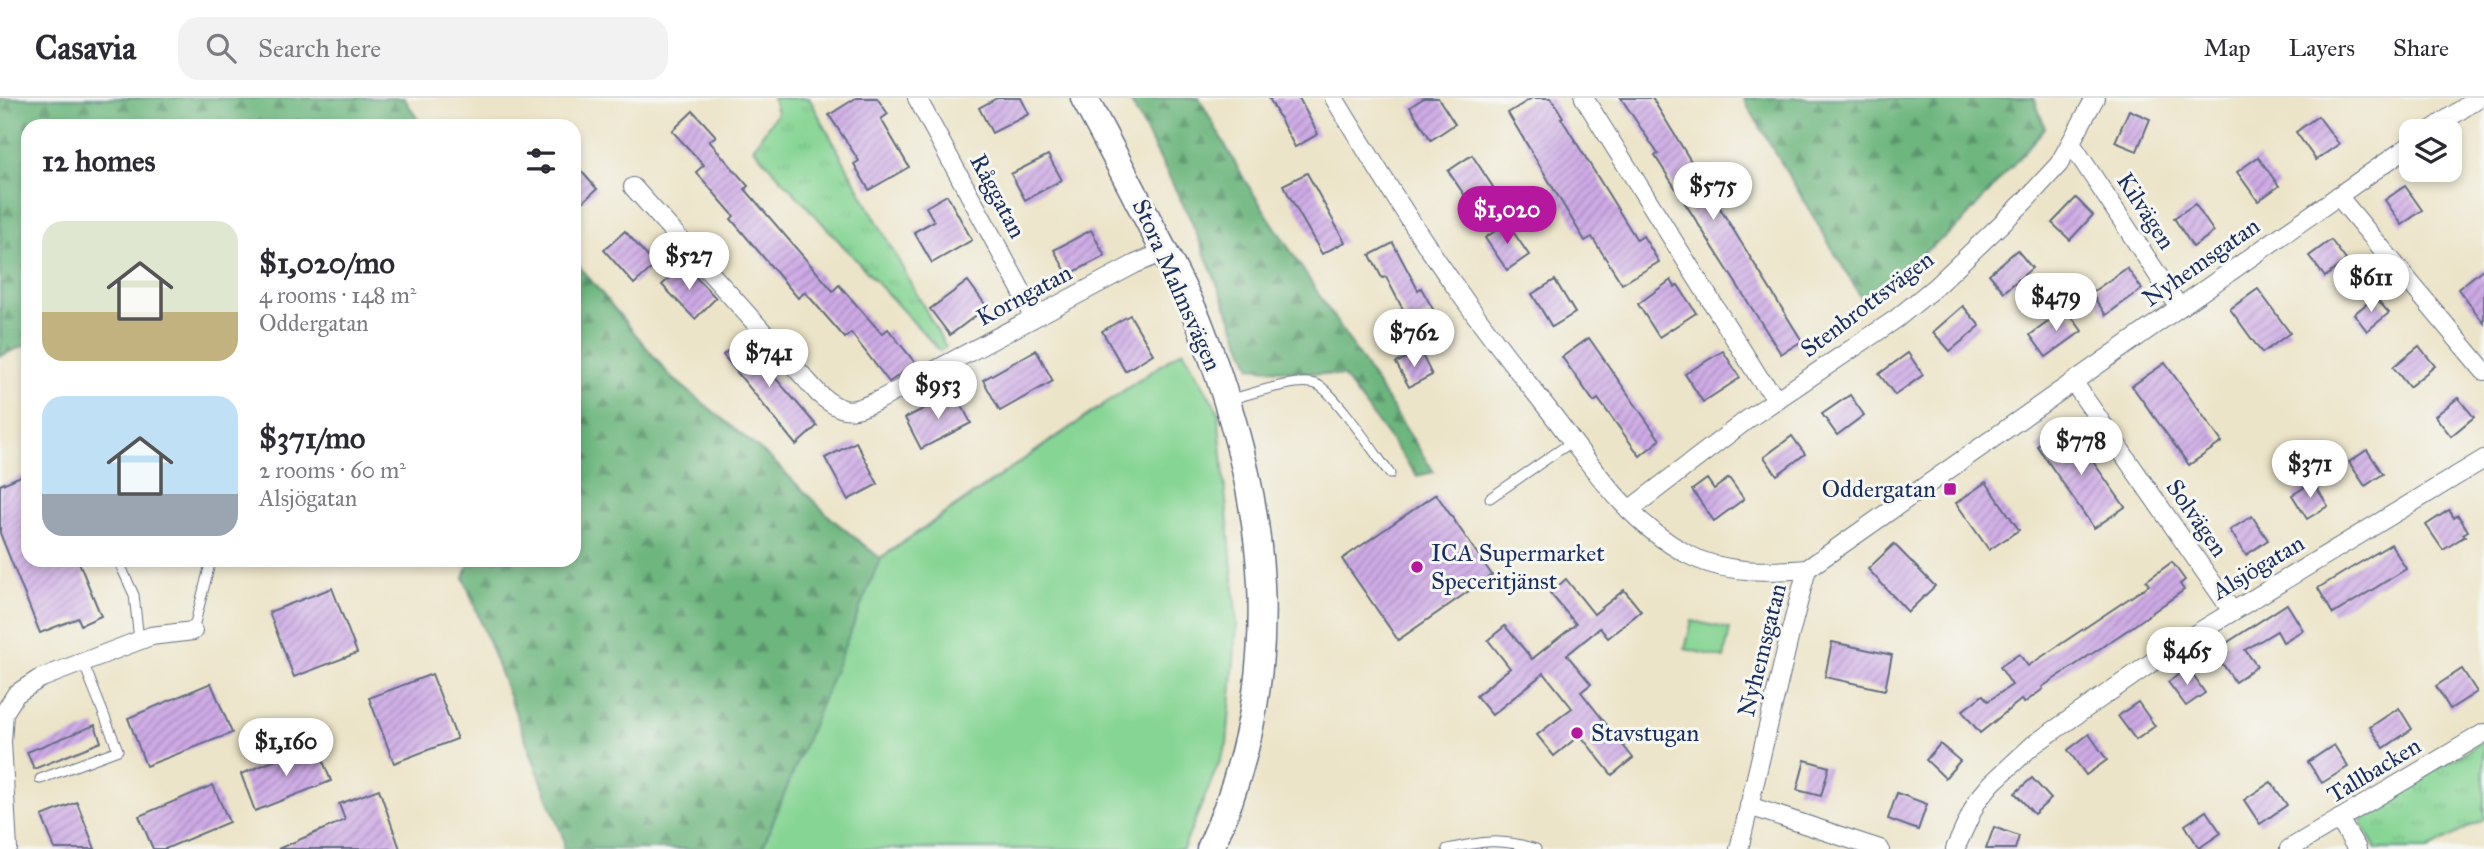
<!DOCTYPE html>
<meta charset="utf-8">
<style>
body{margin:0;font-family:"IM FELL Great Primer",serif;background:#f2f2f3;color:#2b2b33;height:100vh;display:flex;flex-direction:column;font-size:26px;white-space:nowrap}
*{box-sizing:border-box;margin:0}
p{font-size:23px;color:#7c7c81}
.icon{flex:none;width:38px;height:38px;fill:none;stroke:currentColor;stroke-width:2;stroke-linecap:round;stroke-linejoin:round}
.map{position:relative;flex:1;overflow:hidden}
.sheet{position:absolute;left:21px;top:21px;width:560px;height:448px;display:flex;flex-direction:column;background:#fff;border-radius:21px;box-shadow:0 4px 10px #0003}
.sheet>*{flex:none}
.fabs{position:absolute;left:2399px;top:21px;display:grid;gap:14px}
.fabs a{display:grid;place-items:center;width:63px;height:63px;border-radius:14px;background:#fff;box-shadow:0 4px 10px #0003;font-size:35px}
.price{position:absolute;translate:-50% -60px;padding:0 16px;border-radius:24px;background:#fff;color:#222;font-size:23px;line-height:46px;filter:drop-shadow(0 2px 4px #0008)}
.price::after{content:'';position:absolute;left:50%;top:42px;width:21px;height:16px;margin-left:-10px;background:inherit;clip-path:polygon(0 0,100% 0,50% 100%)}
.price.on{background:#b5179e;color:#fff}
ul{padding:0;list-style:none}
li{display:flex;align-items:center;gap:21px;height:175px;padding:0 21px}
li span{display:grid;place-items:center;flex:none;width:196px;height:140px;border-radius:21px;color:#555}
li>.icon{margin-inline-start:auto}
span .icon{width:84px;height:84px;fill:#fffc;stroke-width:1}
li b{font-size:30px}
h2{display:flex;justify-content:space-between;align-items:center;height:84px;padding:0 21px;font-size:30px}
header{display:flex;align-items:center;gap:42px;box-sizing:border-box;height:98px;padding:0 35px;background:#fff;border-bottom:2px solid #e1e1e2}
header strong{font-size:33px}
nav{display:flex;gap:38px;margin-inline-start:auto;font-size:24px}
.search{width:490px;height:63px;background:#f2f2f3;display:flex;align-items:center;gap:18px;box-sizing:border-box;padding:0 24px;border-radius:21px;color:#7c7c81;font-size:26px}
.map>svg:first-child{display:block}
</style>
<header>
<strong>Casavia</strong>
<div class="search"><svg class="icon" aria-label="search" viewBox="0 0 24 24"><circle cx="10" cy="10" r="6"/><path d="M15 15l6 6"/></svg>Search here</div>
<nav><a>Map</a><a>Layers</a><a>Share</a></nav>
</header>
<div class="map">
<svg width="2484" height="751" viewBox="0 0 2484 751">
<defs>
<pattern id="grass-tufts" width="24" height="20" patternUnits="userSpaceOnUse" patternTransform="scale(1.75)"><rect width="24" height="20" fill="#87d594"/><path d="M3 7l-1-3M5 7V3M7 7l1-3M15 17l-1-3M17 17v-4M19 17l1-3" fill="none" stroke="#74b782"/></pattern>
<pattern id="forest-firs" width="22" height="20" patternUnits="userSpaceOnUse" patternTransform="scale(1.75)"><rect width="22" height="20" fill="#6db67e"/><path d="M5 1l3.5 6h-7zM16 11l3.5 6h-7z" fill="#59946a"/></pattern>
<pattern id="building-hatch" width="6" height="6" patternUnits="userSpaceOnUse" patternTransform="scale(1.75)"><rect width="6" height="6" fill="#ceaae5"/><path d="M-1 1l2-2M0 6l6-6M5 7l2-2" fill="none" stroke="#a68bbd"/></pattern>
</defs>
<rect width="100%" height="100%" fill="#f6f6f2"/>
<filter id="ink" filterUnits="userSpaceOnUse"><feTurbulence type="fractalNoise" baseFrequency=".0143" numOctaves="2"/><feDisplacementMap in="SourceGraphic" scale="14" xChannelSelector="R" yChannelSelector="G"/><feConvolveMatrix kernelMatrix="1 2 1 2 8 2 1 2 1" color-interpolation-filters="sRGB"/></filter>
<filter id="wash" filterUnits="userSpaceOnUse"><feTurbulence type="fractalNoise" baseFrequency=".00686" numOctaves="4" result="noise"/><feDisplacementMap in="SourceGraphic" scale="28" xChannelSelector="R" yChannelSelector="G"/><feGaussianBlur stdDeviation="1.57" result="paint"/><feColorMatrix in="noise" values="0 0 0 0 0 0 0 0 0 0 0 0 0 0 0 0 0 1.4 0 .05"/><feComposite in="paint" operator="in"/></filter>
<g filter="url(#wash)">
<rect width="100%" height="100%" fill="#ece4c8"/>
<g fill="url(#grass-tufts)" stroke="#518279" stroke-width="2">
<path d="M773,0H809L946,249L940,253L753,50L777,15Z"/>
<path d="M2484,643V721L2428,751H2376L2362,726L2363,713Z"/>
</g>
<g fill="url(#forest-firs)" stroke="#44726e" stroke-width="2">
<path d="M0,0H404L422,28H28V246L0,258Z"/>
<path d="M1129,0H1199L1244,81L1434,374L1417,378L1343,278L1251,269L1191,122Z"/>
<path d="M1743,0H2034L2045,30L1960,127L1862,201Z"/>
<path d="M574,162L670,278L769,359L832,421L880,460L1183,252L881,461L762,751H563L564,742L464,480L470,462H574Z"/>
</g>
<g fill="#87d594" stroke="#518279" stroke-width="2">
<path d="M1183,252L1218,313L1237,526L1227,646L1183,751H762L880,461Z"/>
<path d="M1692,523L1730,531L1724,560L1685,551Z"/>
</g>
<g id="blocks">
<g fill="url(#building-hatch)">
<path d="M856,0H877L888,16L881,21L909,69L869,92L854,66L859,63L829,17Z"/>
<path d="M997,0H1021L1029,16L992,35L979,10Z"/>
<path d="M1269,0H1299L1318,36L1295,49Z"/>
<path d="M1424,0H1438L1455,26L1431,42L1410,9Z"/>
<path d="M1532,0H1551L1563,19L1561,20L1637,142L1643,138L1659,164L1622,186L1592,139L1585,143L1508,15Z"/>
<path d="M1621,0H1652L1802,243L1781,256L1655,58L1658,56Z"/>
<path d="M2129,12L2150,21L2137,53L2115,44Z"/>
<path d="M693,13L716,38L709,43L748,88L745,91L833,193L839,187L882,236L888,231L916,266L889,284L851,235L845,240L805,194L798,200L731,121L734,118L696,74L704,67L672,33Z"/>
<path d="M2318,18L2339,46L2316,62L2296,34Z"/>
<path d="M1048,57L1062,82L1025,102L1011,76Z"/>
<path d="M1472,57L1493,89L1470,105L1448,73Z"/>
<path d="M2258,59L2279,88L2258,103L2237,74Z"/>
<path d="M574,65L597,91L574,112Z"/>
<path d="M1307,75L1345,144L1322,156L1283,87Z"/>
<path d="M2405,88L2422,112L2402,127L2385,102Z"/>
<path d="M947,97L972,142L932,165L914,134L934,123L926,109Z"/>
<path d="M2076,100L2093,117L2070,142L2052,125Z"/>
<path d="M2195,106L2214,134L2193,149L2174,120Z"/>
<path d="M1507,125L1529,157L1507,172L1485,140Z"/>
<path d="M1091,132L1105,158L1068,177L1054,152Z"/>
<path d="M625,133L655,167L634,186L604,152Z"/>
<path d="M2331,142L2346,162L2325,179L2309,158Z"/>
<path d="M1393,145L1418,192L1421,190L1434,213L1410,225L1386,179L1382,180L1370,157Z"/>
<path d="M2017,152L2032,170L2004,194L1989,176Z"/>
<path d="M683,166L716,200L695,221L662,187Z"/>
<path d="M2127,170L2142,191L2106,217L2091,195Z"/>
<path d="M2484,170V225L2458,191Z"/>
<path d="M1555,182L1575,215L1552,229L1532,196Z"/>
<path d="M1671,182L1675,189L1678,187L1696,215L1659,239L1638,206Z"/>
<path d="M968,183L987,209L950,237L930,211Z"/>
<path d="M2258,191L2290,235L2262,255L2230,211Z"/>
<path d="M2375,199L2389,215L2367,233L2354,216Z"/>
<path d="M1963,208L1980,228L1950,253L1933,234Z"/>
<path d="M2066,211L2082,233L2046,259L2030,237Z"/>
<path d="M1130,217L1153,256L1125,273L1102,233Z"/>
<path d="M747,237L776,271L771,275L817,328L796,347L723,257Z"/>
<path d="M1589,240L1660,342L1640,358L1598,301L1594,304L1562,259Z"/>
<path d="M2419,248L2435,268L2409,289L2393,269Z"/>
<path d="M1036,252L1053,283L1000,313L983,282Z"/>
<path d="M1420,253L1432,277L1409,289L1396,265Z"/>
<path d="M1723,253L1740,280L1703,304L1685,276Z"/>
<path d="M1908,255L1923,277L1895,297L1879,276Z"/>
<path d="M2165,265L2222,344L2189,367L2132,288Z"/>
<path d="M955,295L971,325L921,351L905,320Z"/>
<path d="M1850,297L1864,317L1837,337L1822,316Z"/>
<path d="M2458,300L2474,319L2451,338L2435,318Z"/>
<path d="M2067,327L2125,409L2094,430L2037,348Z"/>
<path d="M1792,338L1805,356L1777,377L1764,359Z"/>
<path d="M856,344L878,386L848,402L825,360Z"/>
<path d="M2367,352L2383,376L2365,388L2349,364Z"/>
<path d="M28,375V462H78L101,518L81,527L78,520L40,535L0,435V387Z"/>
<path d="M1729,380L1744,401L1714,423L1692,392L1707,381L1714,391Z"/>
<path d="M1986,384L2019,432L1989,452L1956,405Z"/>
<path d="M2313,384L2328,408L2307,421L2292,397Z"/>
<path d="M1436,396L1492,477L1398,542L1342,461Z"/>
<path d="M2449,412L2454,420L2458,417L2468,433L2463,436L2465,438L2443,452L2426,427Z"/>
<path d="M2252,418L2268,442L2246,457L2230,432Z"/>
<path d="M1894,446L1935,488L1908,514L1868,471Z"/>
<path d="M2391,446L2406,471L2333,516L2318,490Z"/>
<path d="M2172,464L2185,482L2180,486L2184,492L2132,529L2042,589L2043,591L2024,605L2022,601L1980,635L1962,613L1983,597L1988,603L2012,587L2000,569L2019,556L2028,568L2149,487L2146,483Z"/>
<path d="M1566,481L1594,516L1624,492L1641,513L1608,540L1600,530L1567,557L1591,586L1581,594L1633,660L1612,677L1580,637L1554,658L1537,637L1572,610L1544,575L1492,617L1476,598L1510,570L1488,542L1505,528L1532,561L1576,526L1550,495Z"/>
<path d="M332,490L357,555L294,579L269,514Z"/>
<path d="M2287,506L2303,532L2283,544L2277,533L2245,552L2257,568L2235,584L2214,553Z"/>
<path d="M1832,544L1892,557L1885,592L1825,579Z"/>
<path d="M2188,570L2205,595L2186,608L2168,584Z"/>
<path d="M2462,571L2477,594L2450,611L2436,588Z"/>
<path d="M432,576L457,641L394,665L369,600Z"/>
<path d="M211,585L232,635L146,668L128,620Z"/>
<path d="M2138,604L2155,628L2136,642L2118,618Z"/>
<path d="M2399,610L2412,631L2384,650L2370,629Z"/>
<path d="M95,627L101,644L34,671L27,654Z"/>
<path d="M2089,636L2107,662L2086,677L2068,652Z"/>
<path d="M316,646L331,683L255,713L241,676Z"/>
<path d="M1940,646L1960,663L1945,680L1926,662Z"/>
<path d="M2334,647L2348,669L2322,685L2308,664Z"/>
<path d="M1805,662L1829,669L1821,698L1797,692Z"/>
<path d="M2032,680L2051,701L2034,716L2015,695Z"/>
<path d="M2271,684L2287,707L2260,726L2244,702Z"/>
<path d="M213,687L229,724L165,751H153L139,718Z"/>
<path d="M379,691L400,751H278L345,722L339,706Z"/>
<path d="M1897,695L1927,706L1918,732L1888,721Z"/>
<path d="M77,704L95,751H55L42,718Z"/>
<path d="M2206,713L2221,735L2199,750L2185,727Z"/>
<path d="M1994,729L2019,738L2015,751H1986Z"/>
</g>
</g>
</g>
<g filter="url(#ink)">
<use href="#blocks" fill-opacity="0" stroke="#646e83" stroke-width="2"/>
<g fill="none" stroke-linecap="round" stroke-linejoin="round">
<defs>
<g id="lane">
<path d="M1228,302C1249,297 1299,278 1318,287C1335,295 1376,357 1390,376"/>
<path d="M1490,400L1573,343"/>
<path d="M118,462L134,497L139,542"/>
<path d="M193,533L211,462"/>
<path d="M40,681L118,652L83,564"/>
<path d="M1447,751C1483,743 1500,740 1536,751"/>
</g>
<g id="street">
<path d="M917,0L1021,192L1033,220"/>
<path d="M1334,0C1372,62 1410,125 1452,184C1484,231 1520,275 1555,320C1593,370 1630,426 1687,456C1724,476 1767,474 1807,471"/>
<path d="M1584,0L1760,281L1778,301"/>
<path d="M2430,33L2478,0"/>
<path d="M2071,45L2179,209"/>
<path d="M633,89L819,296C844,318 854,314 881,301L1135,166L1164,154"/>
<path d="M2338,98L2484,273"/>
<path d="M2074,285L2232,513"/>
<path d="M1629,412L1748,321L1896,221L1935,189L2024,104L2059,66L2095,0"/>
<path d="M1749,708L1880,751"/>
<path d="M2339,721L2357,751"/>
<path d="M8,751L2,644L4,615L16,596L39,581L151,538L193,533"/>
<path d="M1739,751L1790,536L1807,471L2412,46"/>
<path d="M1955,751L1977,703L1992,685L2033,647L2174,549L2484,361"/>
<path d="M2289,751L2484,635"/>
</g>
<path id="secondary" d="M1084,0C1112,51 1138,103 1165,155C1176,177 1188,199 1198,222C1269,400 1291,572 1210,751"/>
</defs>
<use href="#lane" stroke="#646e83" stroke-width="11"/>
<use href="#street" stroke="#646e83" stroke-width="20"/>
<use href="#secondary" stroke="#646e83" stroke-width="29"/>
<use href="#lane" stroke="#fff" stroke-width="9"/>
<use href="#street" stroke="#fff" stroke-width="18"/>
<use href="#secondary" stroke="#fff" stroke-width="26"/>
</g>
</g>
<g fill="#b5179e" stroke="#f6f6f2" stroke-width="2.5">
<rect x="1943" y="384" width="14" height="14" rx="3.5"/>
<circle cx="1417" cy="469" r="7"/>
<circle cx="1577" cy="635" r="7"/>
</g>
<g text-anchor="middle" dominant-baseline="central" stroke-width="6" stroke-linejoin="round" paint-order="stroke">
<g font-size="24" fill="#1b2f5e" stroke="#f6f6f2">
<text transform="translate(998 98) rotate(62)">Råggatan</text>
<text transform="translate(2146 113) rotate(57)">Kilvägen</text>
<text transform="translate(2201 164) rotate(-35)">Nyhemsgatan</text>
<text transform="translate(1177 187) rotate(66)">Stora Malmsvägen</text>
<text transform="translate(1024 197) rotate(-28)">Korngatan</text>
<text transform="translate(1867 206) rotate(-37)">Stenbrottsvägen</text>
<text transform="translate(2197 420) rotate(55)">Solvägen</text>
<text transform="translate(2258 469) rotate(-31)">Alsjögatan</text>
<text transform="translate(1762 552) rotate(-76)">Nyhemsgatan</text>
<text transform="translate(2374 672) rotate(-31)">Tallbacken</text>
</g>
<g font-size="24" fill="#1b2f5e" stroke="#f6f6f2" text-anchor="start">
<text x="1936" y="391" text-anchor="end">Oddergatan</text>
<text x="1431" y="455">ICA Supermarket<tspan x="1431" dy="28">Speceritjänst</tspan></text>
<text x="1591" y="635">Stavstugan</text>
</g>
</g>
</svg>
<div class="fabs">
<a><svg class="icon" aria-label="layers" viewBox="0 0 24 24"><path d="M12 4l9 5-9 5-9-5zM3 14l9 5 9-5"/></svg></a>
</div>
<b class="price" style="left:1713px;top:124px">$575</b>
<b class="price on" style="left:1507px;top:148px">$1,020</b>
<b class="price" style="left:689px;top:194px">$527</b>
<b class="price" style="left:2371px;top:216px">$611</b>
<b class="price" style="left:2056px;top:235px">$479</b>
<b class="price" style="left:1414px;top:271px">$762</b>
<b class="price" style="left:769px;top:291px">$741</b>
<b class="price" style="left:938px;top:323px">$953</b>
<b class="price" style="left:2081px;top:379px">$778</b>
<b class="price" style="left:2310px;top:402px">$371</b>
<b class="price" style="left:2187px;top:589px">$465</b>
<b class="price" style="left:286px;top:680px">$1,160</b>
<section class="sheet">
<h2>12 homes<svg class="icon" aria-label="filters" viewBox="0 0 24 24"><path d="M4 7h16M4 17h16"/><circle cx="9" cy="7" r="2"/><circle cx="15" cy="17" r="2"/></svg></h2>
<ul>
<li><span style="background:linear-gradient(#dfe7d0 65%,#c2b280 0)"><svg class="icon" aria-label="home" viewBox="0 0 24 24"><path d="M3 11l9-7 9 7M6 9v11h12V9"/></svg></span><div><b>$1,020/mo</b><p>4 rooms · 148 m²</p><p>Oddergatan</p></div></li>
<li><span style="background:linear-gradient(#bfe0f5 70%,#9aa5b1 0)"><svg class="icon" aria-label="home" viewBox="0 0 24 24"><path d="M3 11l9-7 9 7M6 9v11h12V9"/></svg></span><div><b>$371/mo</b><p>2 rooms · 60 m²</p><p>Alsjögatan</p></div></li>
</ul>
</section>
</div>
